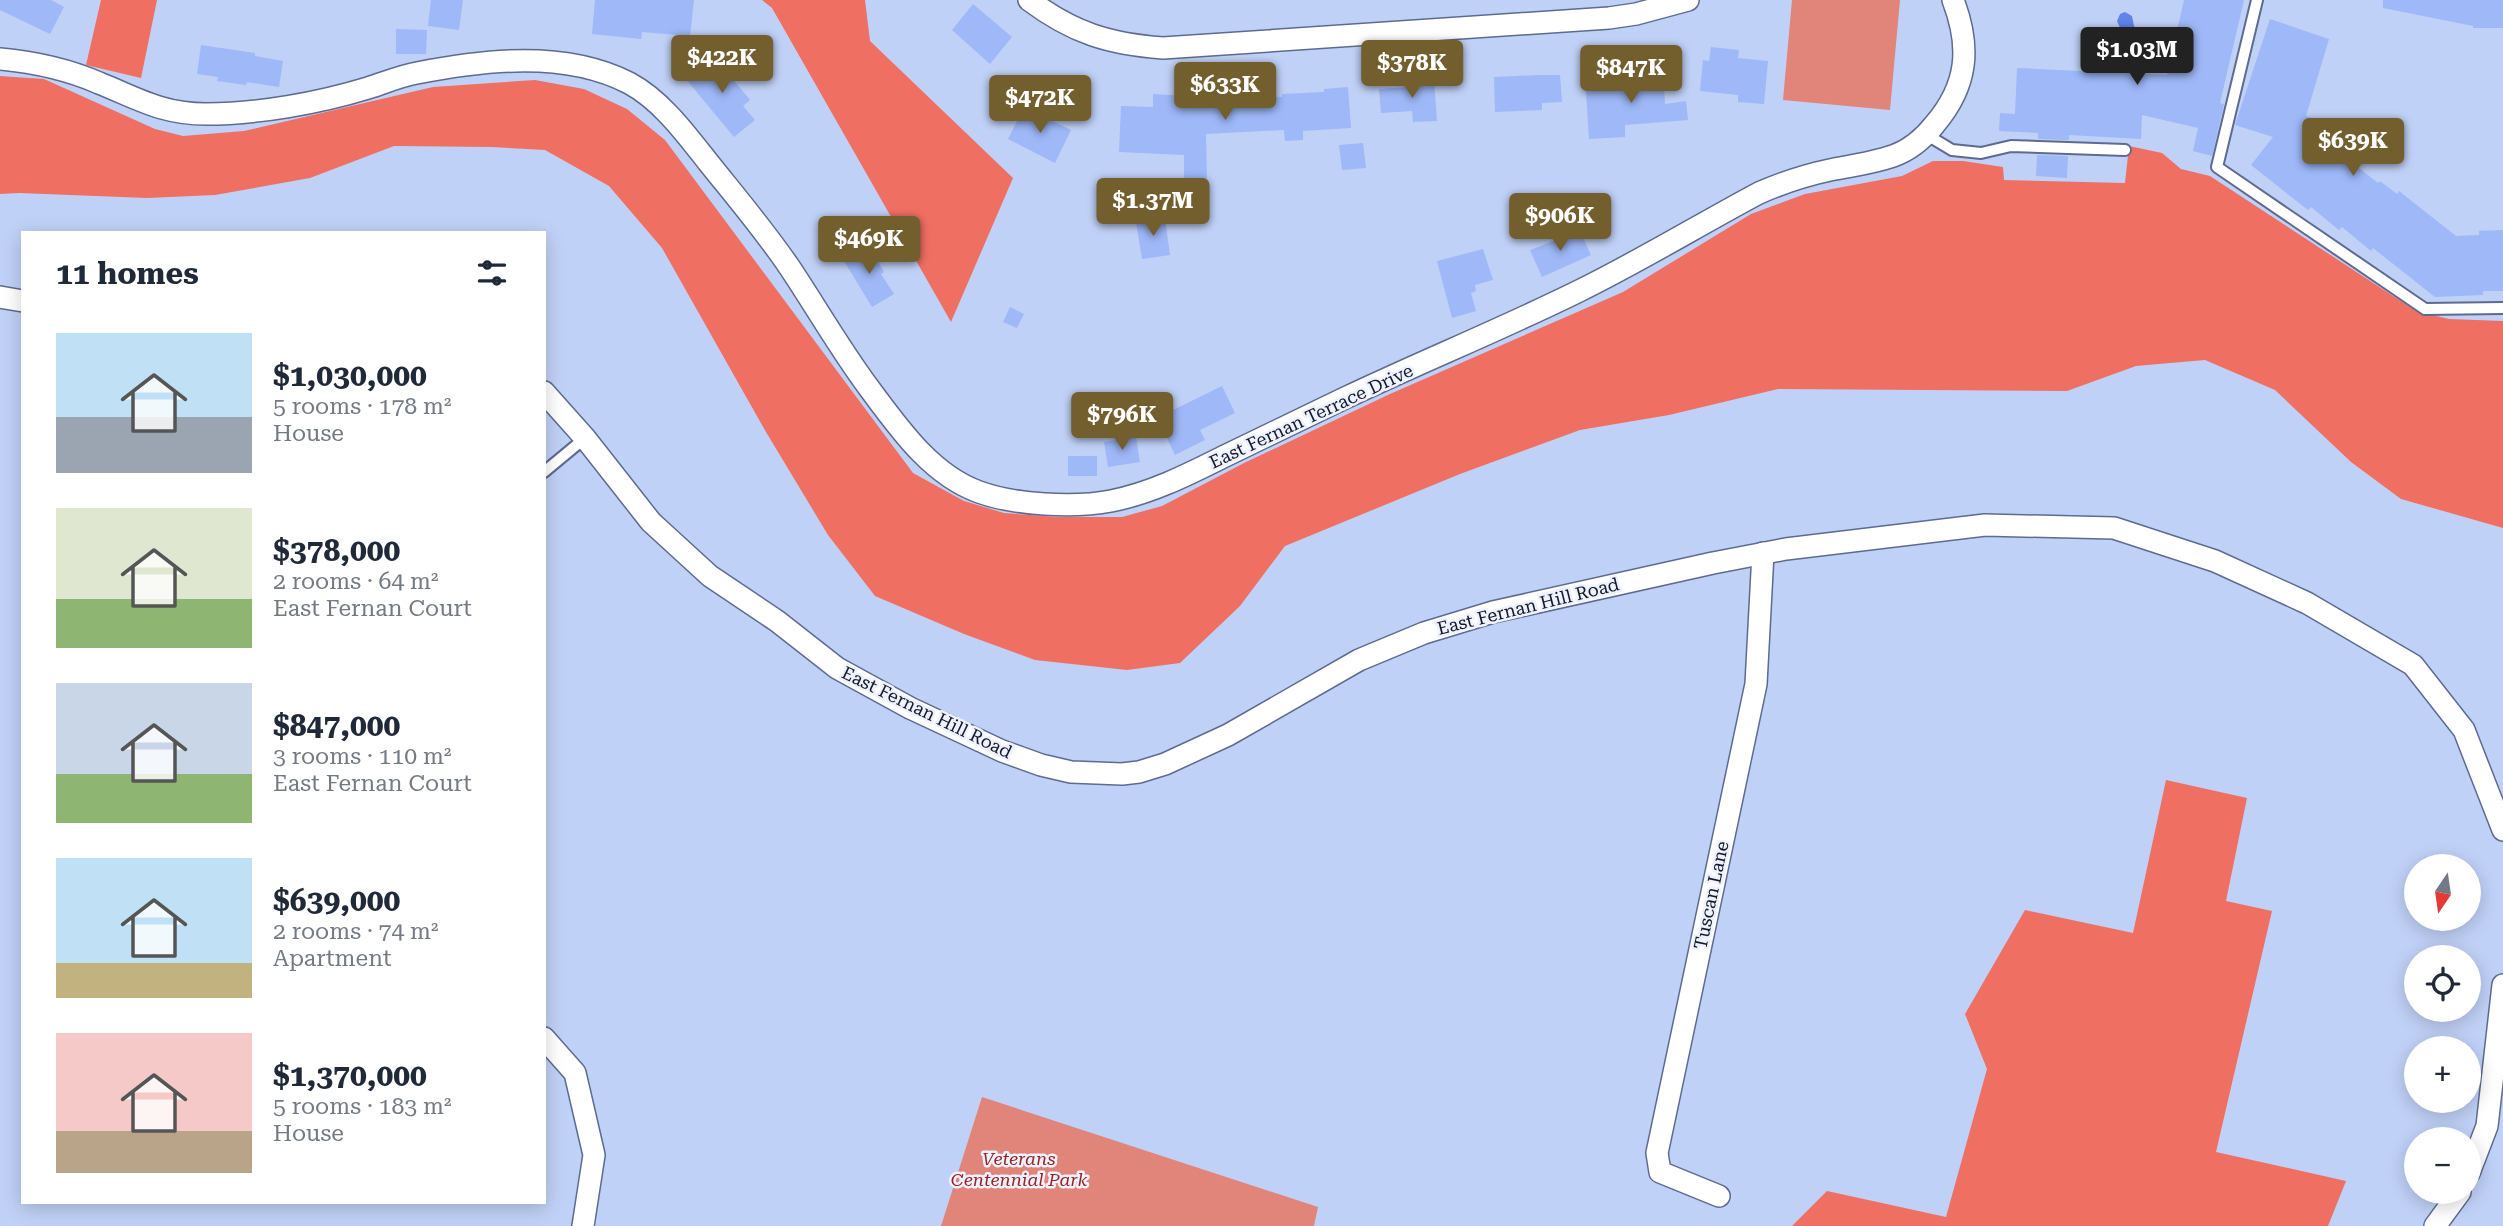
<!DOCTYPE html>
<meta charset="utf-8">
<style>
body{margin:0;font-family:"Roboto Serif",serif;background:#f2f2f3;color:#1f2937;height:100vh;display:flex;flex-direction:column;font-size:26px;white-space:nowrap}
*{box-sizing:border-box;margin:0}
p{font-size:23px;color:#747a83}
.icon{flex:none;width:38px;height:38px;fill:none;stroke:currentColor;stroke-width:2;stroke-linecap:round;stroke-linejoin:round}
.map{position:relative;flex:1;overflow:hidden}
.drawer{position:absolute;left:21px;top:231px;width:525px;height:973px;display:flex;flex-direction:column;background:#fff;border-radius:0px;box-shadow:0 4px 18px #0003}
.drawer>*{flex:none}
.needle{width:46px;rotate:193deg}
.fabs{position:absolute;left:2404px;top:854px;display:grid;gap:14px}
.fabs a{display:grid;place-items:center;width:77px;height:77px;border-radius:50%;background:#fff;box-shadow:0 4px 18px #0003;font-size:35px}
.price{position:absolute;translate:-50% -60px;padding:0 16px;border-radius:7px;background:#735f2e;color:#fff;font-size:23px;line-height:46px;filter:drop-shadow(0 2px 4px #0008)}
.price::after{content:'';position:absolute;left:50%;top:42px;width:21px;height:16px;margin-left:-10px;background:inherit;clip-path:polygon(0 0,100% 0,50% 100%)}
.price.active{background:#222;color:#fff}
ul{padding:0;list-style:none}
li{display:flex;align-items:center;gap:21px;height:175px;padding:0 35px}
li span{display:grid;place-items:center;flex:none;width:196px;height:140px;border-radius:0px;color:#555}
li>.icon{margin-inline-start:auto}
span .icon{width:84px;height:84px;fill:#fffc;stroke-width:1}
li b{font-size:30px}
h2{display:flex;justify-content:space-between;align-items:center;height:84px;padding:0 35px;font-size:30px}
.map>svg:first-child{display:block}
</style>
<div class="map">
<svg width="2503" height="1226" viewBox="0 0 2503 1226">
<rect width="100%" height="100%" fill="#c0d1f7"/>
<g fill="#e18479">
<path d="M1792,0H1900L1890,110L1783,100Z"/>
<path d="M982,1097L1318,1207L1314,1226H941Z"/>
</g>
<g fill="#ef6f63">
<path d="M101,0H157L141,78L86,65Z"/>
<path d="M762,0H865L870,41L1013,178L951,322L772,8Z"/>
<path d="M0,76L44,79L155,129L183,136L244,131L433,87L535,80L584,89L627,109L665,140L913,473L964,501L1004,513L1057,517H1122L1162,506L1244,463L1390,394L1623,292L1751,214L1805,194L1902,176L1933,161H1963L2003,167L2004,180L2125,183L2129,146L2162,153L2181,169L2210,176L2416,311L2449,319L2503,321V528L2401,499L2351,462L2275,390L2205,360L2136,366L2067,391L1778,389L1669,415L1580,430L1460,474L1285,546L1240,606L1180,663L1127,670L1035,660L964,634L875,596L828,535L766,432L662,248L609,186L545,150L491,147L394,146L310,178L215,195L147,198L19,193L0,194Z"/>
<path d="M2166,780L2247,798L2226,901L2272,911L2216,1152L2346,1181L2328,1226H1792L1827,1191L1946,1217L1987,1069L1965,1014L2025,910L2133,933Z"/>
</g>
<path fill="#6084eb" d="M2125,12L2132,16L2134,26L2139,32L2137,39L2133,42L2125,39L2117,21L2120,14Z"/>
<g fill="#9eb8f8">
<path d="M0,0H51L64,7L50,34L0,10Z"/>
<path d="M431,0H463L459,30L428,26Z"/>
<path d="M595,0H694L690,36L642,32L641,39L592,34Z"/>
<path d="M2184,0H2244L2220,103L2224,104L2212,156L2193,151L2198,128L2142,115L2141,139L2069,135V140L2038,139V133L1999,131L2000,113L2015,114L2017,68L2167,75Z"/>
<path d="M2383,0H2503V28H2473V26L2383,8Z"/>
<path d="M973,4L1012,37L990,64L952,30Z"/>
<path d="M2270,19L2329,39L2306,116L2312,118L2307,133L2346,163L2349,160L2378,183L2380,181L2397,194L2399,191L2456,236L2479,235V231L2503,230V291H2483V295L2435,297L2373,248L2371,251L2342,227L2339,230L2311,207L2308,210L2251,165L2273,137L2235,125Z"/>
<path d="M396,29L427,30L426,54H396Z"/>
<path d="M201,45L255,53V56L283,61L279,87L247,82L246,85L217,81L218,77L197,74Z"/>
<path d="M1711,47L1739,50L1738,58L1768,61L1764,104L1738,102V95L1700,91L1703,60L1709,61Z"/>
<path d="M713,55L750,100L743,106L755,120L734,137L685,78Z"/>
<path d="M1663,71L1665,104L1686,101L1688,120L1625,125V137L1589,139L1586,91L1620,89L1619,73Z"/>
<path d="M1540,75H1560L1562,102L1542,103V110L1495,112L1494,77Z"/>
<path d="M1434,79L1437,121L1413,122L1412,111L1381,113L1379,89L1411,87L1410,81Z"/>
<path d="M1348,87L1351,128L1303,131V140L1285,141L1284,130L1206,134L1207,180H1184V155L1119,152L1121,106L1153,107V94L1187,96L1223,94V100L1282,97V94L1324,92V89Z"/>
<path d="M1024,107L1071,130L1055,163L1008,139Z"/>
<path d="M1363,143L1366,168L1342,170L1339,145Z"/>
<path d="M2037,155L2068,156L2067,178L2036,176Z"/>
<path d="M1165,218L1170,255L1142,259L1136,222Z"/>
<path d="M1580,231L1591,255L1542,277L1530,250Z"/>
<path d="M869,246L884,272L881,274L894,294L872,307L844,261Z"/>
<path d="M1483,249L1493,280L1475,285L1476,291L1471,293L1476,311L1452,318L1437,261Z"/>
<path d="M1010,307L1024,314L1017,328L1003,322Z"/>
<path d="M1222,386L1235,413L1200,430L1205,440L1175,455L1164,432H1168L1161,416Z"/>
<path d="M1136,437L1140,462L1108,467L1104,442Z"/>
<rect x="1068" y="456" width="29" height="20"/>
</g>
<g fill="none" stroke-linecap="round" stroke-linejoin="round">
<defs>
<g id="service">
<path d="M2257,0L2217,167L2425,309L2503,308"/>
<path d="M1927,135L1952,150L1981,153L2011,146L2125,150"/>
<path d="M544,472L585,438"/>
</g>
<g id="minor">
<path d="M1029,0C1073,33 1109,44 1163,48L1609,18L1636,14L1688,0"/>
<path d="M0,59C33,62 69,70 99,83C139,99 162,114 206,114C258,114 319,103 368,88C384,83 400,76 417,73C484,60 565,50 629,83C661,100 686,134 708,162C736,197 765,231 790,268C816,307 840,349 869,388C898,427 931,475 979,492C1015,505 1074,508 1111,501C1152,493 1189,474 1225,456C1265,437 1305,417 1345,398C1423,361 1502,329 1579,291C1640,261 1699,225 1759,193C1782,183 1806,175 1830,170C1851,166 1872,163 1893,156C1910,150 1924,138 1935,124C1968,85 1971,47 1953,0"/>
<path d="M0,297L23,301"/>
<path d="M544,392L585,438L651,522L710,576L777,621L837,668L910,708L1002,751L1041,765L1071,772L1122,774L1139,772L1165,764L1228,735L1359,660L1424,633L1493,612L1713,563L1786,549L1985,525L2114,528L2215,561L2307,603L2413,665L2464,730L2503,830"/>
<path d="M544,1038L575,1073L594,1155L583,1226"/>
<path d="M2469,1173L2487,1126L2503,985"/>
<path d="M1719,1196L1660,1172L1657,1153L1756,684L1763,553"/>
<path d="M2435,1226L2460,1192"/>
</g>
</defs>
<use href="#service" stroke="#5e6b8e" stroke-width="14"/>
<use href="#minor" stroke="#5e6b8e" stroke-width="24"/>
<use href="#service" stroke="#fff" stroke-width="10"/>
<use href="#minor" stroke="#fff" stroke-width="21"/>
</g>
<g text-anchor="middle" dominant-baseline="central" stroke-width="5" stroke-linejoin="round" paint-order="stroke">
<g font-size="18" fill="#141927" stroke="#edf2fe">
<text transform="translate(1311 416) rotate(-25)">East Fernan Terrace Drive</text>
<text transform="translate(1528 606) rotate(-14)">East Fernan Hill Road</text>
<text transform="translate(927 712) rotate(26)">East Fernan Hill Road</text>
<text transform="translate(1711 895) rotate(-78)">Tuscan Lane</text>
</g>
<g font-size="18" font-style="italic" fill="#982521" stroke="#edf2fe">
<text x="1019" y="1158">Veterans<tspan x="1019" dy="21">Centennial Park</tspan></text>
</g>
</g>
</svg>
<div class="fabs">
<a><svg class="needle" viewBox="-14 -14 28 28"><path d="M0-13l5 13h-10z" fill="#e53935"/><path d="M0 13l5-13h-10z" fill="#747a83"/></svg></a>
<a><svg class="icon" aria-label="locate" viewBox="0 0 24 24"><circle cx="12" cy="12" r="6"/><path d="M12 2v4M12 18v4M2 12h4M18 12h4"/></svg></a>
<a>+</a>
<a>−</a>
</div>
<b class="price active" style="left:2137px;top:87px">$1.03M</b>
<b class="price" style="left:722px;top:95px">$422K</b>
<b class="price" style="left:1412px;top:100px">$378K</b>
<b class="price" style="left:1631px;top:105px">$847K</b>
<b class="price" style="left:1225px;top:122px">$633K</b>
<b class="price" style="left:1040px;top:135px">$472K</b>
<b class="price" style="left:2353px;top:178px">$639K</b>
<b class="price" style="left:1153px;top:238px">$1.37M</b>
<b class="price" style="left:1560px;top:253px">$906K</b>
<b class="price" style="left:869px;top:276px">$469K</b>
<b class="price" style="left:1122px;top:452px">$796K</b>
<section class="drawer">
<h2>11 homes<svg class="icon" aria-label="filters" viewBox="0 0 24 24"><path d="M4 7h16M4 17h16"/><circle cx="9" cy="7" r="2"/><circle cx="15" cy="17" r="2"/></svg></h2>
<ul>
<li><span style="background:linear-gradient(#bfe0f5 60%,#9aa5b1 0)"><svg class="icon" aria-label="home" viewBox="0 0 24 24"><path d="M3 11l9-7 9 7M6 9v11h12V9"/></svg></span><div><b>$1,030,000</b><p>5 rooms · 178 m²</p><p>House</p></div></li>
<li><span style="background:linear-gradient(#dfe7d0 65%,#8fb573 0)"><svg class="icon" aria-label="home" viewBox="0 0 24 24"><path d="M3 11l9-7 9 7M6 9v11h12V9"/></svg></span><div><b>$378,000</b><p>2 rooms · 64 m²</p><p>East Fernan Court</p></div></li>
<li><span style="background:linear-gradient(#c9d6e8 65%,#8fb573 0)"><svg class="icon" aria-label="home" viewBox="0 0 24 24"><path d="M3 11l9-7 9 7M6 9v11h12V9"/></svg></span><div><b>$847,000</b><p>3 rooms · 110 m²</p><p>East Fernan Court</p></div></li>
<li><span style="background:linear-gradient(#bfe0f5 75%,#c2b280 0)"><svg class="icon" aria-label="home" viewBox="0 0 24 24"><path d="M3 11l9-7 9 7M6 9v11h12V9"/></svg></span><div><b>$639,000</b><p>2 rooms · 74 m²</p><p>Apartment</p></div></li>
<li><span style="background:linear-gradient(#f6c9c9 70%,#b9a48a 0)"><svg class="icon" aria-label="home" viewBox="0 0 24 24"><path d="M3 11l9-7 9 7M6 9v11h12V9"/></svg></span><div><b>$1,370,000</b><p>5 rooms · 183 m²</p><p>House</p></div></li>
</ul>
</section>
</div>
